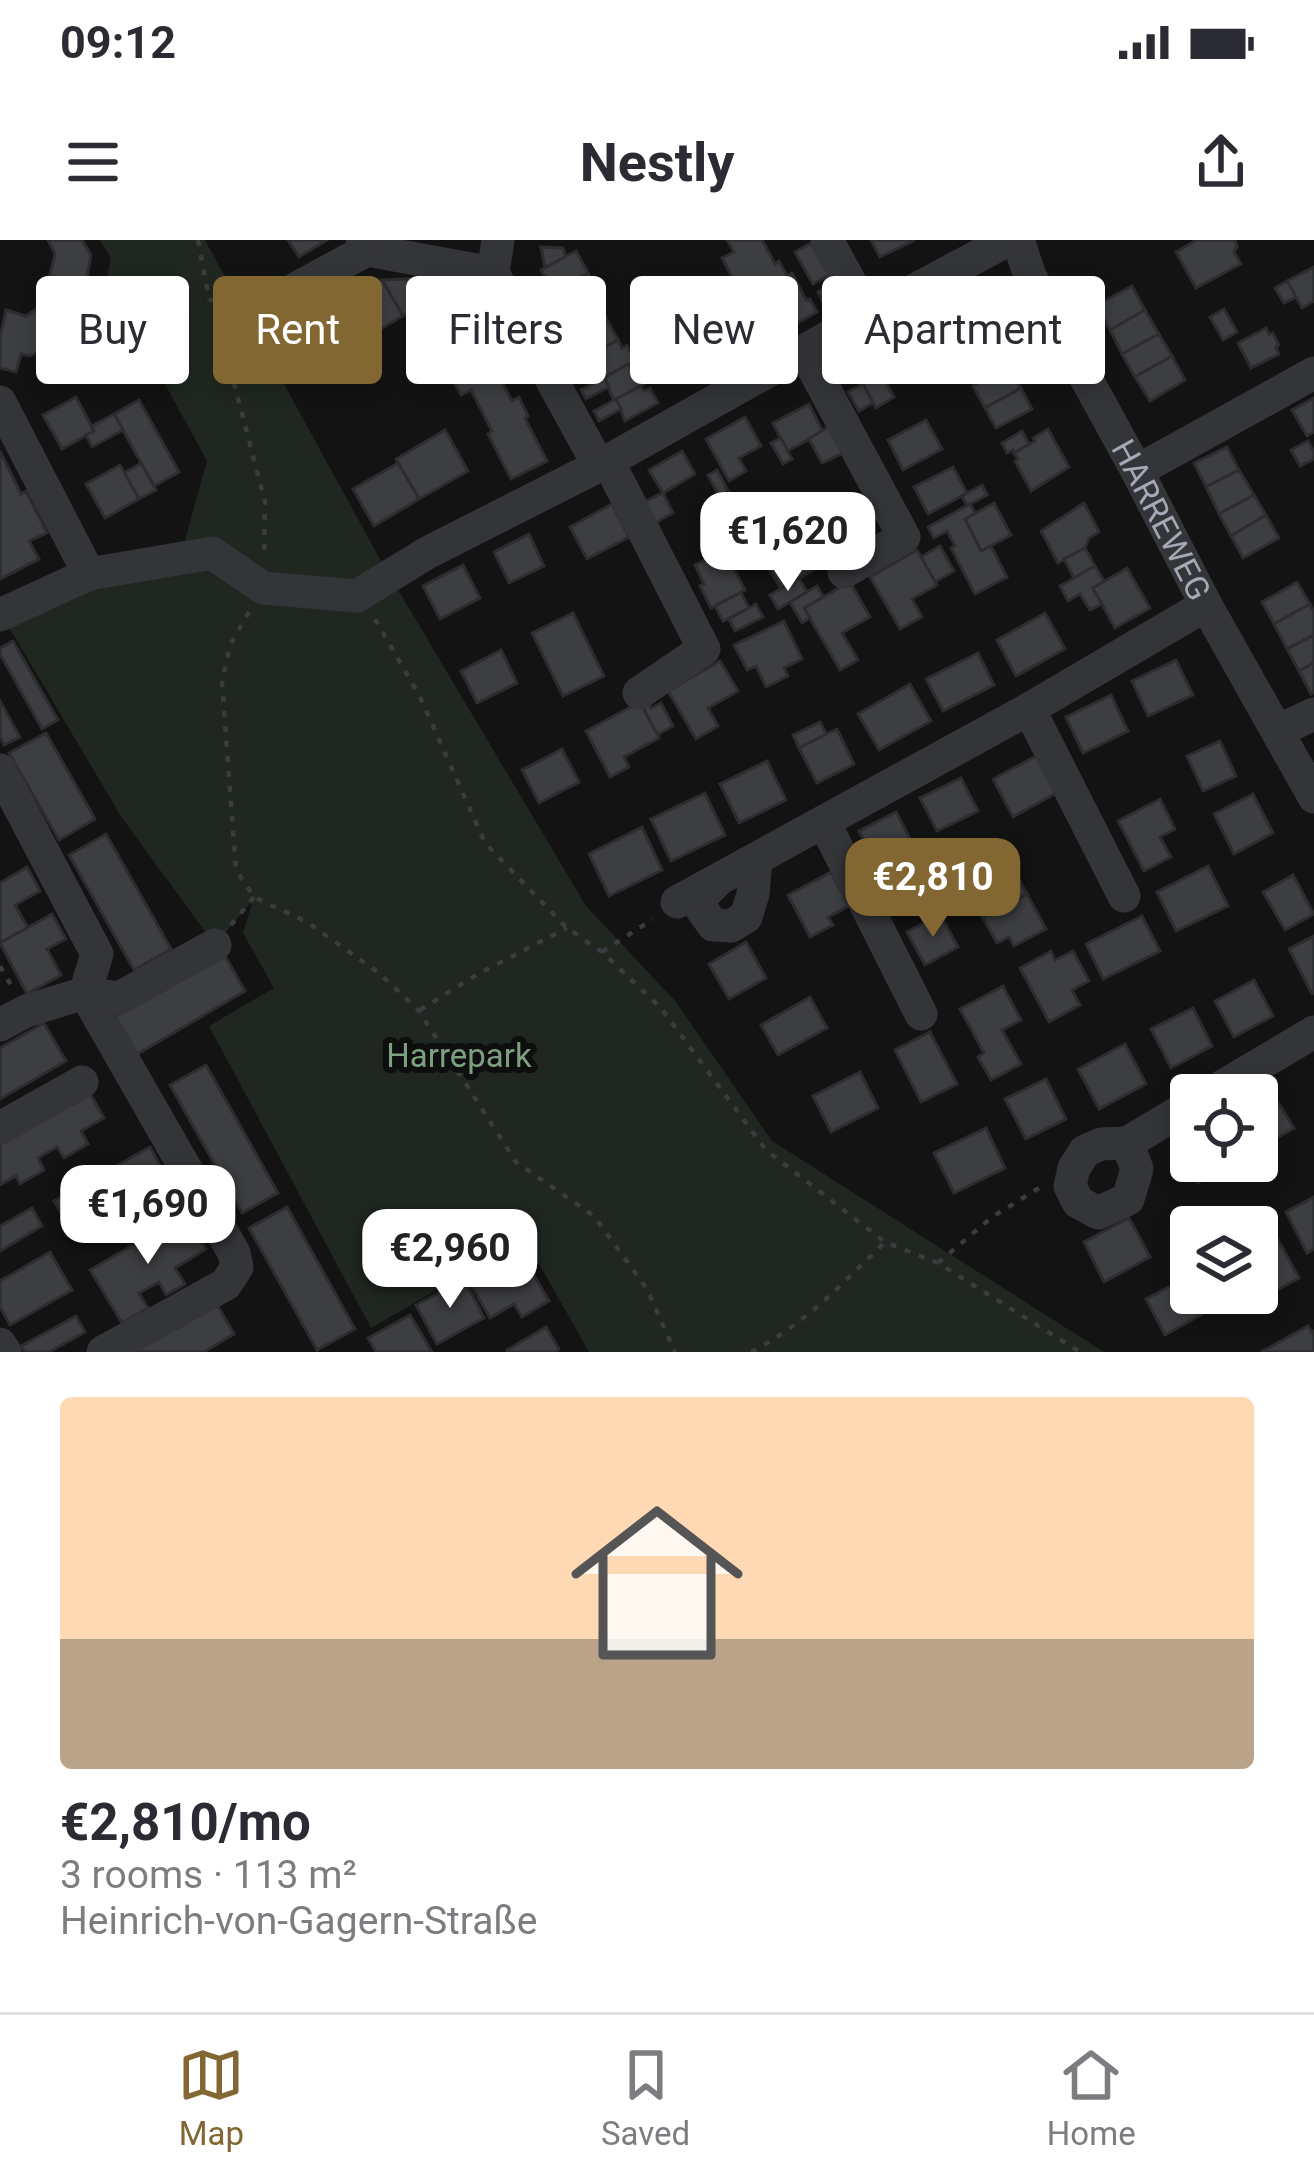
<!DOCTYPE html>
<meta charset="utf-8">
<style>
body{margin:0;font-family:Roboto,sans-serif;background:#f2f2f3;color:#2b2b33;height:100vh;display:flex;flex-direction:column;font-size:45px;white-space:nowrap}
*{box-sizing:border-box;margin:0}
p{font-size:39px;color:#7c7c81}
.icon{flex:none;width:66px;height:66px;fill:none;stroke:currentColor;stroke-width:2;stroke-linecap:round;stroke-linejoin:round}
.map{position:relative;height:1112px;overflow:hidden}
.panel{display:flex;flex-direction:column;background:#fff;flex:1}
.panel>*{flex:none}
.hud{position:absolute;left:36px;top:36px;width:1242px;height:108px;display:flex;gap:24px}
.controls{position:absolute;left:1170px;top:834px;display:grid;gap:24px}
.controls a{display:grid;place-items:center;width:108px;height:108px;border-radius:12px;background:#fff;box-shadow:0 6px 18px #0003;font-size:60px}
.price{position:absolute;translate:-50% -102px;padding:0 27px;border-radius:24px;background:#fff;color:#222;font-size:39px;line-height:78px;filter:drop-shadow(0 3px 6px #0008)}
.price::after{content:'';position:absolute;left:50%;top:72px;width:36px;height:27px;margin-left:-18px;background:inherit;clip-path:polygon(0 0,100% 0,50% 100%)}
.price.selected{background:#836732;color:#fff}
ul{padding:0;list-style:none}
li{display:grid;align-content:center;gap:24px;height:636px;padding:0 60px}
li+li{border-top:3px solid #e1e1e2}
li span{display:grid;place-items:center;height:372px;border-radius:12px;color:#555}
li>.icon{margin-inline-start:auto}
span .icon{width:216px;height:216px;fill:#fffc;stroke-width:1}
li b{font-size:51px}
.tag{padding:0 42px;border-radius:12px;background:#fff;box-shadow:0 6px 18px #0003;font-size:42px;line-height:108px}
.tag.selected{background:#836732;color:#fff}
.status{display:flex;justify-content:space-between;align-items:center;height:84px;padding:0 60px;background:#fff;direction:ltr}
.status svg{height:33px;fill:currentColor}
header{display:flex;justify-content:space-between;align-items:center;height:156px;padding:0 60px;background:#fff;font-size:54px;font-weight:700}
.tabs{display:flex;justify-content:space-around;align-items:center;height:168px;border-top:3px solid #e1e1e2;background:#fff;font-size:33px;color:#7c7c81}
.tabs a{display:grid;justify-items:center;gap:6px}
.tabs .selected{color:#836732}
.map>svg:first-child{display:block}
</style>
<div class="status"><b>09:12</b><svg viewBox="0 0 49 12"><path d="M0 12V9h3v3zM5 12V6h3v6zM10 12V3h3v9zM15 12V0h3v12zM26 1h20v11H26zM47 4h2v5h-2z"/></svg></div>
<header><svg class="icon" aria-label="menu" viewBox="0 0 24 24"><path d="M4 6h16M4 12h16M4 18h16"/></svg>Nestly<svg class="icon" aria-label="share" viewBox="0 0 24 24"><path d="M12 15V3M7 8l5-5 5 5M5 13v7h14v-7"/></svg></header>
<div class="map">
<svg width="1314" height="1112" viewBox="0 0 1314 1112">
<rect width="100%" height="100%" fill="#131314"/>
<path fill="#1f2720" d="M100,0H205L381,321L586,666L676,762L772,901L1104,1112H589L525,999L371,1088L209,786L274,748L243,693L253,660L215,705L122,578L1,374L180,318L207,221L160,135L144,123L105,48L111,18Z"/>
<g fill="#3d3e41" stroke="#2d2d30" stroke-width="3">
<path d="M48,0H82L91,15L83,60L71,93L30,116L21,114L16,132L0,128V97L6,70L26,76L42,65L55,14Z"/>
<path d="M288,0H327L299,17Z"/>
<path d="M727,0H762L775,24L779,21L787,36L792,33L806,60L810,59L817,72L778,94L754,57L750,59L739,39L734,41L722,18L734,12Z"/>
<path d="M871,0H915L880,17Z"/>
<path d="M1197,0H1235L1237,7L1234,12L1241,24L1196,48L1176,12Z"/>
<path d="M811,3L829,35L813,44L795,12Z"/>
<path d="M541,7L563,8L566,17L545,28Z"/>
<path d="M576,11L588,33L553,52L541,30Z"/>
<path d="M1314,27V61L1302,68L1287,41Z"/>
<path d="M588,33L598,55L567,72L553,52Z"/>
<path d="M409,39L461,54L449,84L414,72L403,76L382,40Z"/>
<path d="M382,40L403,76L294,139L273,103Z"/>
<path d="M1287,41L1296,57L1284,63L1275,48Z"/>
<path d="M833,43L842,59L826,68L818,52Z"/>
<path d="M1132,46L1145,70L1110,90L1097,65Z"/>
<path d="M598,55L606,78L577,94L564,74Z"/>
<path d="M954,61L969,88L936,106L922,79Z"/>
<path d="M1224,69L1237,92L1223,100L1210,77Z"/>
<path d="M1145,70L1159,94L1122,114L1110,90Z"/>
<path d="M606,78L618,100L589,116L584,107L587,105L577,94Z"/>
<path d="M1266,88L1269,94L1273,93L1279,105L1276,107L1279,114L1251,128L1238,103Z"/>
<path d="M486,89L497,111L478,123L466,99Z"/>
<path d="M1159,94L1172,116L1135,137L1122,114Z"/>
<path d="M892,97L908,126L884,139L894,157L876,168L850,121Z"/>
<path d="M933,99L947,125L936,131L922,105Z"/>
<path d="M618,100L622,108L627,105L635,121L601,139L596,122L593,124L589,116Z"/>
<path d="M1172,116L1185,140L1150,161L1135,137Z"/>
<path d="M489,118L512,161L519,157L528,176L525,178L547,221L511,239L488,194L492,191L471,150L461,155L451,137Z"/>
<path d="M628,124L632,130L639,127L647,142L614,161L604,138Z"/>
<path d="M1009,127L1021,148L985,168L973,146Z"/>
<path d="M604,138L609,147L586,159L581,150Z"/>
<path d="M863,144L873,163L859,171L848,152Z"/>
<path d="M641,146L644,151L650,148L658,163L625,181L616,159Z"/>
<path d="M1021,148L1032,169L996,188L985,168Z"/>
<path d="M76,157L94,191L62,209L43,175Z"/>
<path d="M1314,158V192L1307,196L1292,170Z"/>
<path d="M616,159L621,169L599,181L594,171Z"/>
<path d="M139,160L179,232L154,246L114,174Z"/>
<path d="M809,164L823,192L787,211L773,183Z"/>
<path d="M114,174L123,190L92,207L86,195L94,191L92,186Z"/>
<path d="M745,177L761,206L739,218L746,231L729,241L706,199Z"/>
<path d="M926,180L942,209L903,230L888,200Z"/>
<path d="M831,185L845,212L822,223L809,199Z"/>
<path d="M1048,189L1069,227L1031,251L1015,221L1018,219L1014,213L1035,201L1033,198Z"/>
<path d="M445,190L468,231L419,259L396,219Z"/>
<path d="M1022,191L1029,204L1014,213L1013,210L1007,213L1002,203Z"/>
<path d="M781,198L792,219L783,224L771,203Z"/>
<path d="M1308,201L1314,212V219L1300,226L1291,210Z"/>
<path d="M1227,207L1239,230L1206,247L1194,223Z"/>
<path d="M0,211L21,254L26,251L47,293L29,301L39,319L0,339Z"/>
<path d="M682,211L695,234L663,253L649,230Z"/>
<path d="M141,223L156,250L139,259L124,233Z"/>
<path d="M398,223L419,259L374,286L353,249Z"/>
<path d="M120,225L139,259L105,278L86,244Z"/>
<path d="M953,227L967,253L928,274L914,247Z"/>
<path d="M717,230L728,251L719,256L708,235Z"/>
<path d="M1239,230L1254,255L1219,274L1206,247Z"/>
<path d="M982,245L987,255L967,266L962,256Z"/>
<path d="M663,253L673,273L655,283L644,262Z"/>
<path d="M1254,255L1266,275L1231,296L1219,274Z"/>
<path d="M994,263L1011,295L981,311L965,279Z"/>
<path d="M1084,263L1099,292L1089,298L1085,308L1058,323L1041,291Z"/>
<path d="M612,264L629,297L587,319L570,287Z"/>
<path d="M970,264L975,273L965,279L981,311L991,306L1007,337L975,354L951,308L955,306L947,291L934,298L928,287Z"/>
<path d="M1266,275L1279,298L1243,318L1231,296Z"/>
<path d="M728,290L736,306L725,311L745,350L711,368L700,346L704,344L695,325L708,318L701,304Z"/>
<path d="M529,294L544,326L509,343L494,312Z"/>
<path d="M797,294L817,328L781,349L761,315Z"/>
<path d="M940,306L954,331L935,342L921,317Z"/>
<path d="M1085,308L1095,326L1074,338L1064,319Z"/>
<path d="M917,310L937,345L912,359L922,377L900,389L870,337Z"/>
<path d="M463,325L480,358L440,379L423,346Z"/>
<path d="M1095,326L1104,341L1093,348L1102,364L1090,370L1080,354L1068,361L1060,346Z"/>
<path d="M1127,328L1150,368L1115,388L1093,348Z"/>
<path d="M799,338L807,352L778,369L770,355Z"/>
<path d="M850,342L870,377L842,393L858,420L840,430L804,368Z"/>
<path d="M1297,342L1310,364L1274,384L1262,362Z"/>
<path d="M817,346L823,357L804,368L810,378L802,383L790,362Z"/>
<path d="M741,353L749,368L723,381L715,366Z"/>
<path d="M756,364L763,377L735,391L729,379Z"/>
<path d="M1310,364L1314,372V395L1287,409L1274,384Z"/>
<path d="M573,373L604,436L563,456L532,393Z"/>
<path d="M1045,373L1065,409L1016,436L997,400Z"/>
<path d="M784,381L802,419L784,428L788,436L766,447L756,426L747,430L734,405Z"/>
<path d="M1314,395V423L1299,431L1287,409Z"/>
<path d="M13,401L58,480L42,489L0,414V408Z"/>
<path d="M501,410L517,443L477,463L461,431Z"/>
<path d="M978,413L994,445L943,471L926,439Z"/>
<path d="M1176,420L1193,455L1148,476L1132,441Z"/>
<path d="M720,421L738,451L708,468L718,486L696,499L668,451Z"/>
<path d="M1314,423V452L1311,454L1299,431Z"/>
<path d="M910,444L931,481L879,510L858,474Z"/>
<path d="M1111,455L1128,491L1083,513L1066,477Z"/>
<path d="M646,459L651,468L661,463L673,486L657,495L640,462Z"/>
<path d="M0,461L20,497L4,505L0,497Z"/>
<path d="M640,462L659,498L624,517L629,527L610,537L586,491Z"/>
<path d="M820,482L827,495L799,508L793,495Z"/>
<path d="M837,489L854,524L817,543L799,508Z"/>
<path d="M46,493L95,579L59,600L9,513Z"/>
<path d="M1220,501L1236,536L1203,551L1187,516Z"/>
<path d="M562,509L579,542L539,563L522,530Z"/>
<path d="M1038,515L1058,552L1013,577L993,539Z"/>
<path d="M767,521L786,560L739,583L720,544Z"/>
<path d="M961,538L978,571L937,591L920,558Z"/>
<path d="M705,553L725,595L671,621L651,579Z"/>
<path d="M1253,554L1273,593L1234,614L1214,574Z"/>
<path d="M1160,559L1175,589L1160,597L1171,617L1144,631L1118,581Z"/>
<path d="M896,572L914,606L876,625L859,591Z"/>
<path d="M642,587L662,630L609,656L589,614Z"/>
<path d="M106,594L171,709L134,730L69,615Z"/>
<path d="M1007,618L1027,654L983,678L964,641Z"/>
<path d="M1208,626L1228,666L1176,691L1157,652Z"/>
<path d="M27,627L40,651L15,665L28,688L0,703V643Z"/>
<path d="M831,632L849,666L828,677L833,685L810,697L788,655Z"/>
<path d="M1293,635L1314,674L1285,690L1263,652Z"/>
<path d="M1027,654L1046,689L1014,706L1009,697L997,703L983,678Z"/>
<path d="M52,674L66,699L47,709L61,735L27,754L0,703Z"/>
<path d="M940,674L958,707L925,725L907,692Z"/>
<path d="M1142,676L1160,711L1103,739L1086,704Z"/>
<path d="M1314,696V753L1312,754L1289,709Z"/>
<path d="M746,702L766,738L729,759L709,724Z"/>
<path d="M1051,711L1055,720L1073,711L1089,741L1072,750L1080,765L1049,782L1020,728Z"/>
<path d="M224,714L245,751L136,815L114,777Z"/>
<path d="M1254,740L1273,776L1234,797L1215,761Z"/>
<path d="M1003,746L1021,780L1002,790L1021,824L991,840L978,817L984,813L960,769Z"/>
<path d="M810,757L827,788L778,815L761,785Z"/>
<path d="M1193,768L1212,806L1171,828L1151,789Z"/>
<path d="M44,783L66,821L0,859V808Z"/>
<path d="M930,792L957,844L921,862L895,810Z"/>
<path d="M1125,804L1146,844L1099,869L1078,829Z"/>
<path d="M206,825L278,953L242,973L170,845Z"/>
<path d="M860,832L878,868L831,892L813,856Z"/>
<path d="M1046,839L1066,879L1026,899L1005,859Z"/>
<path d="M86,846L104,878L81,891L88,904L64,918L57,907L38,918L44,930L20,944L16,936L0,945V895Z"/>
<path d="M1274,856L1294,888L1257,910V866Z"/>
<path d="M986,888L1005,928L954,953L934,913Z"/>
<path d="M1191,902V921H1232L1198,943L1178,911Z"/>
<path d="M150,907L167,938L133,957L139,967L121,977L115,967L96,977L101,986L76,999L54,961Z"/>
<path d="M1314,957V1009L1307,1013L1286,972Z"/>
<path d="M287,967L355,1089L317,1110L249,988Z"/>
<path d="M32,968L42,986L0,1011V986Z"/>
<path d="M186,974L206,1009L175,1028L185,1044L166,1055L159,1042L139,1053L148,1068L122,1083L90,1030Z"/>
<path d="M1129,978L1150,1017L1104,1042L1084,1002Z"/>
<path d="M1271,987L1299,1038L1252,1064L1246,1053H1257V995Z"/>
<path d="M50,1012L72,1050L10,1085L0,1067V1041Z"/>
<path d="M521,1013L549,1061L522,1077L514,1064L490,1078L470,1043Z"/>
<path d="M1186,1038L1191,1053H1194L1204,1073L1165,1095L1146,1059Z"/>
<path d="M464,1039L484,1078L437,1104L416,1065Z"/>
<path d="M215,1061L234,1094L204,1112H127Z"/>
<path d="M410,1075L432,1112H376L368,1098Z"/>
<path d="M76,1076L85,1092L49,1112H25L21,1106Z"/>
<path d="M1308,1086L1312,1092L1314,1091V1112H1261Z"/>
<path d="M546,1087L559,1109L555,1112H508L507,1110Z"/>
</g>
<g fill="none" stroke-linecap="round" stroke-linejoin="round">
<g stroke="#3a3c40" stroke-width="4.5" stroke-dasharray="6 9" stroke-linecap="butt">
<path d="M198,0L209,59L221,64"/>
<path d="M242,99L233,139L265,262L264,317"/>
<path d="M249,372L230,405L222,443L236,630L254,657L307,682L379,733L419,771L516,922L594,976L647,1049L675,1112"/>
<path d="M375,379L420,457L485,603L567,688L602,712L661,768L766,910L885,1002L938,1023L1080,1112"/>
<path d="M231,685L254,657"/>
<path d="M602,712L653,679"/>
<path d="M0,726L12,747"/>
<path d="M420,770L478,734L567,688"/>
<path d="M938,1023L992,977L1044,945"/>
<path d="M751,1112C804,1085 843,1043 885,1002"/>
</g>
<g stroke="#343539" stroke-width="33">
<path d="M362,0L367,10L493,33"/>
<path d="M827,0L868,75"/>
<path id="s1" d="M1018,0L1030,36L1137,231L1206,365L1314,557"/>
<path d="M493,33L599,226"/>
<path d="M493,33L498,0"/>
<path d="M247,75L367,10"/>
<path d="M804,111L904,297L844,332"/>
<path d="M0,162L89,334"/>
<path d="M608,221L704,409L639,453"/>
<path d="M1137,231L1314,133"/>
<path d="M0,375L89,334L212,313L263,348L357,356L427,313L608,221L868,75L1008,0"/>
<path d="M1029,469L1124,656"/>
<path d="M1278,491L1314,474"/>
<path d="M0,530L97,714L85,753L234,1013L237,1027L226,1044L103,1112"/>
<path d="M824,582L921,774"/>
<path d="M717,641L702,656L701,668L713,685L731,686L746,677L753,654L756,620"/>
<path d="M677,662L1029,469L1206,365"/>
<path d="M0,785L26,771L85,753L119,758L215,705"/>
<path d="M1208,855L1314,792"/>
<path d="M0,888L82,842"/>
<path d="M1127,903L1137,929L1128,959L1098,973L1078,962L1070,946L1074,928L1085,911L1101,904L1127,903L1191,865"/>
<path d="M0,1104L5,1112"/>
</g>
</g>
<g text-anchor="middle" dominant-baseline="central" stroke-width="12" stroke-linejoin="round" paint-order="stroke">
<g font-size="33" fill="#a5a9b5" stroke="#0e0e0f">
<text stroke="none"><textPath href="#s1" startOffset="315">HARREWEG</textPath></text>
</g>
<g font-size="33" fill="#7ca07e" stroke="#0e0e0f">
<text x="459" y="815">Harrepark</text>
</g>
</g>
</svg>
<div class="controls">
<a><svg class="icon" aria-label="locate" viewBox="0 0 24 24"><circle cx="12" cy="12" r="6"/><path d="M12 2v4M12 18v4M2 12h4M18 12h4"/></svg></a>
<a><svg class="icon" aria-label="layers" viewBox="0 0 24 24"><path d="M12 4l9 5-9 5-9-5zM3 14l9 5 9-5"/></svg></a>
</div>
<b class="price" style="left:788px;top:354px">€1,620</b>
<b class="price selected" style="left:933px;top:700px">€2,810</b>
<b class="price" style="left:148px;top:1027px">€1,690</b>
<b class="price" style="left:450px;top:1071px">€2,960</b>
<div class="hud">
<a class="tag">Buy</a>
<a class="tag selected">Rent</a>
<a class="tag">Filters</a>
<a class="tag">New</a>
<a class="tag">Apartment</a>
</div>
</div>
<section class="panel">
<ul>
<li><span style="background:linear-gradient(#ffd9b3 65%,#b9a48a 0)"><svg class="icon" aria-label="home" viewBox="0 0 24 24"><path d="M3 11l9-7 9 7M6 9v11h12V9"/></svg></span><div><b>€2,810/mo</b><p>3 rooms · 113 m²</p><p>Heinrich-von-Gagern-Straße</p></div></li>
</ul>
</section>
<nav class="tabs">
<a class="selected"><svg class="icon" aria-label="map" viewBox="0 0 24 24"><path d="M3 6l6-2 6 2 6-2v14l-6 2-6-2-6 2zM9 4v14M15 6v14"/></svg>Map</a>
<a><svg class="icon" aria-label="saved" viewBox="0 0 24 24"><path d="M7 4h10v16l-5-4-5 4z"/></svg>Saved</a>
<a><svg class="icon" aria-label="home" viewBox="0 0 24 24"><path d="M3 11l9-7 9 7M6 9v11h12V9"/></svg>Home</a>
</nav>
